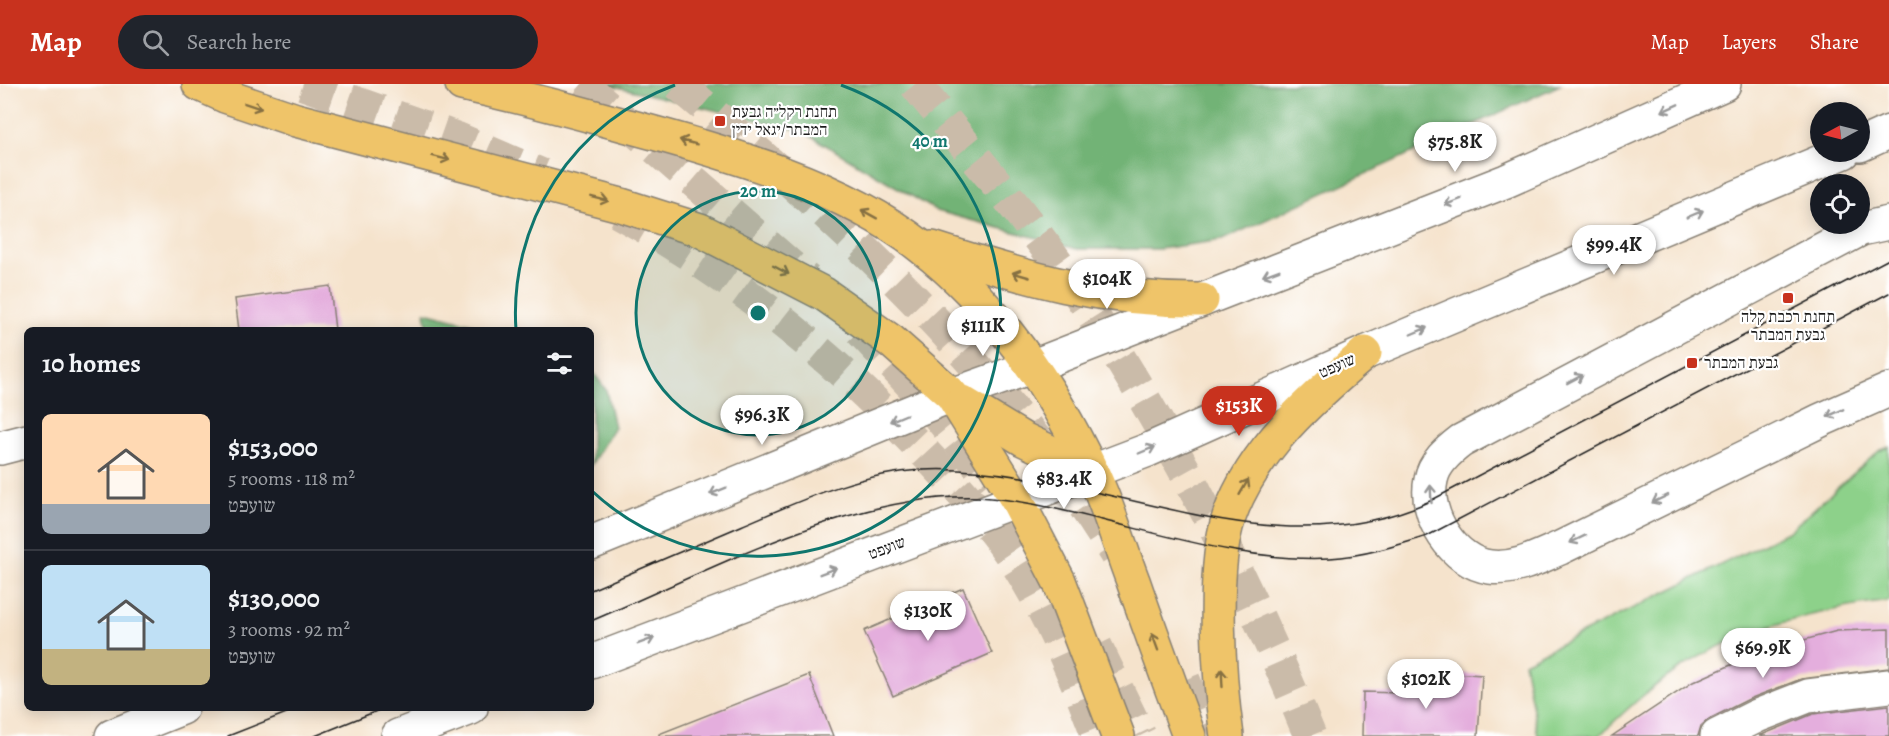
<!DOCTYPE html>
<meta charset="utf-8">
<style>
body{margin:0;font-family:Alegreya,"Frank Ruhl Libre",serif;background:#20242c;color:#f1f3f6;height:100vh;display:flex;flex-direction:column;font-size:22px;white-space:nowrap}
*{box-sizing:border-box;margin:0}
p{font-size:20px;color:#9ea1a6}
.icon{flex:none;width:33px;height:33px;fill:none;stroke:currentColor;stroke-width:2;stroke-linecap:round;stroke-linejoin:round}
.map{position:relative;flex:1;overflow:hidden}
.side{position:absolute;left:24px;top:243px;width:570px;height:384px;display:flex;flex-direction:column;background:#171b24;border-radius:9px;box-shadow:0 3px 15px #0003}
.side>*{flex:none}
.needle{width:39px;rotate:263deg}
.controls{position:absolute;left:1810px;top:18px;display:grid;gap:12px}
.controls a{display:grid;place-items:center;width:60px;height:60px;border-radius:50%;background:#171b24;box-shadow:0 3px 15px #0003;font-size:30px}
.price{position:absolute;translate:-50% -51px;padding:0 14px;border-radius:21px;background:#fff;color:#222;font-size:20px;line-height:39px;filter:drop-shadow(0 2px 3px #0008)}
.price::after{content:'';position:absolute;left:50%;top:36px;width:18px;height:14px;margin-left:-9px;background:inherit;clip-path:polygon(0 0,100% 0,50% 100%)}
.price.active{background:#c8321e;color:#fff}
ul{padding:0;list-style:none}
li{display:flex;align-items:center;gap:18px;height:150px;padding:0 18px}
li+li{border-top:2px solid #363941}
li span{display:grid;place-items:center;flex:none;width:168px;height:120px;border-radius:9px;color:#555}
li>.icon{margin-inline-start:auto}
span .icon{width:72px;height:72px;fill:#fffc;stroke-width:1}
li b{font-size:26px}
h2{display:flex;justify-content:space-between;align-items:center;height:72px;padding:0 18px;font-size:26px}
header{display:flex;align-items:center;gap:36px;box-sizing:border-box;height:84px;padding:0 30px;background:#c8321e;color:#fff}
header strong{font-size:28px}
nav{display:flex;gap:33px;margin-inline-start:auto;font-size:21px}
.search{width:420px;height:54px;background:#20242c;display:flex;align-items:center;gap:15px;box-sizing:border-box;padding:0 21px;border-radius:33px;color:#9ea1a6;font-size:22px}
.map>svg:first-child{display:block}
</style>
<header>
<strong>Map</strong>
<div class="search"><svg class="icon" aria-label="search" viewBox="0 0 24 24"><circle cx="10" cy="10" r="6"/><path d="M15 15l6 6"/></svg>Search here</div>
<nav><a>Map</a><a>Layers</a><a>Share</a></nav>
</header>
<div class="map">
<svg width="1889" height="652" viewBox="0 0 1889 652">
<rect width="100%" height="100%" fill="#fff"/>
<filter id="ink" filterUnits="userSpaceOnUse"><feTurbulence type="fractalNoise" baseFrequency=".0167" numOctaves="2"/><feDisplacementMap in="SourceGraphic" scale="12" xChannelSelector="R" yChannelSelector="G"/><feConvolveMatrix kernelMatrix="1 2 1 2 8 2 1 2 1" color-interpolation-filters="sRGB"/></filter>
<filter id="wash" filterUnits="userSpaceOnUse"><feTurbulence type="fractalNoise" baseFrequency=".008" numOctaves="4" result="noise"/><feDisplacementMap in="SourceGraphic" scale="24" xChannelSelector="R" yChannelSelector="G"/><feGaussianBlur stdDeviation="1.35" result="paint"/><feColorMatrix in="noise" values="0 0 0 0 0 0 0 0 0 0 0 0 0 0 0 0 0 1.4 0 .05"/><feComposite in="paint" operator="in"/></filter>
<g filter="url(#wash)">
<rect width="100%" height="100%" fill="#f5e3cc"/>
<path fill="#8dd18a" stroke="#547653" stroke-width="1.5" d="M1889,363V517C1824,525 1749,543 1692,577C1657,597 1628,624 1599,652H1538L1524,578L1789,447L1879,367Z"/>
<g fill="#72b376" stroke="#476849" stroke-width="1.5">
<path d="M605,0H1562L1222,156L1159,165H1077L937,127L802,47Z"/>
<path d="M425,228H426L494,246H428Z"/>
<path d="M591,285L606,306L614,343L591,381Z"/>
</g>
<g id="blocks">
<g fill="#e4aedd">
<path d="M330,202L335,246H239L235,215Z"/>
<path d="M963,504L992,569L893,612L864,547Z"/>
<path d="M1889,545V584L1801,595L1749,615L1709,635L1701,642L1698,652H1612L1693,598L1760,568L1837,547Z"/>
<path d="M1439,588L1482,591L1478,652H1362L1363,608L1437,610Z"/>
<path d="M809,591L833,652H659V650Z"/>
<path d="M1889,621V652H1759L1813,630Z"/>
</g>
</g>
</g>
<g filter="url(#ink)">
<use href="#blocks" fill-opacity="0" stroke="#888074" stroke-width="1.5"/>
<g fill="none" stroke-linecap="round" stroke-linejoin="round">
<g stroke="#cabba9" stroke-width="33" stroke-dasharray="33 16" stroke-linecap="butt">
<path d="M303,0L456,54L542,91"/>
<path d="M582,0L807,196"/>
<path d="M678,0C848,143 998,281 1116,471"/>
<path d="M915,0C976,75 1040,148 1092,230C1178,364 1250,505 1310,652"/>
<path d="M618,128C733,191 834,273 924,368C954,400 984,432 1009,468C1047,524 1074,590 1098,652"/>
<path d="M860,246L923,313L991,397"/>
<path d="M1096,562L1140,652"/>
<path d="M1184,596L1207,652"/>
</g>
<defs>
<g id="minor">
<path d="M1860,61L1889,48"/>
<path d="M1889,139L1861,145L1461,357C1448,367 1434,379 1431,396C1423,431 1454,479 1490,483C1515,486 1537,474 1560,464L1821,336L1889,306"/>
<path d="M0,364L27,357"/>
<path d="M591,459L952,311L1031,283L1506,97L1724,0"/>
<path d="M591,578L1148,366L1365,269L1844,68"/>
<path d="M112,652L182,624"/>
<path d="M398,652L471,624"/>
<path d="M1717,652L1757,632L1808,612L1889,602"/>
</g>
<g id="highway">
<path d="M199,0L225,12L296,36L621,121L700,146L824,210L891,257L952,311L1017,416L1059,497L1118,652"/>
<path d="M462,0C520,12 576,28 632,43C725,68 844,102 920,162C995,220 1052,302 1092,388C1109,423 1119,461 1133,497C1151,549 1170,600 1189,652"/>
<path d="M932,164C1026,194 1102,217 1202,216"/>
<path d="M962,318L1023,355L1092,388"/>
<path d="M1227,652C1219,597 1211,485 1229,433C1253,365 1312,314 1365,269"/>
</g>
</defs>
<use href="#minor" stroke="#888074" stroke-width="36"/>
<use href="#highway" stroke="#888074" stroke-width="36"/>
<use href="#minor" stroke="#fff" stroke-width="33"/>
<use href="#highway" stroke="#efc469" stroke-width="33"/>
<g stroke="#1c1c1c" stroke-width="1.5">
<path d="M591,506C641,485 691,463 741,442C800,417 858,389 922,386C1093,378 1263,493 1430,417L1889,175"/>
<path d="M591,537C708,488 848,409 977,413C1020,415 1061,426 1102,436C1175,454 1254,478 1330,474C1363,472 1396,462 1427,452L1889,209"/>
<path d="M228,652L299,624"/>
<path d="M315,652L384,624"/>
</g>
</g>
<defs><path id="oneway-shaft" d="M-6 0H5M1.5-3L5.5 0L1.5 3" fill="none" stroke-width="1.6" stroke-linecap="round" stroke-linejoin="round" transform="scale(1.5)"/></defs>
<g stroke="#867042">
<use href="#oneway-shaft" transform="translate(253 22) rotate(18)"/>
<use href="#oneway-shaft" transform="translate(688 58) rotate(-165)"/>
<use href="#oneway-shaft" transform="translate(441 74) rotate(14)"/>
<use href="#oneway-shaft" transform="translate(600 115) rotate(14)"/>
<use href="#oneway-shaft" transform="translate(869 130) rotate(-151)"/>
<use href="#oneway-shaft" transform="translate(781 186) rotate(28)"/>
<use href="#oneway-shaft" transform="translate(1021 191) rotate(-164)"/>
<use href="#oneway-shaft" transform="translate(1244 403) rotate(-60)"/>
<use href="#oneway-shaft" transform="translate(1155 558) rotate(-110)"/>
<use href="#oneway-shaft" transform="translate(1222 594) rotate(-93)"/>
</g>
<g stroke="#999">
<use href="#oneway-shaft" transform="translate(1670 24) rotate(156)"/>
<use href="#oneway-shaft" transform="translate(1453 118) rotate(159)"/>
<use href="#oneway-shaft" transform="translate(1695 130) rotate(-23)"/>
<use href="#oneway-shaft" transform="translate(1271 189) rotate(159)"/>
<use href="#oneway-shaft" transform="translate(1419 247) rotate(-23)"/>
<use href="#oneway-shaft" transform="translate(1575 295) rotate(-28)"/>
<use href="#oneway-shaft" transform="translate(1835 329) rotate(156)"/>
<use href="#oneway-shaft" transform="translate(898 334) rotate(157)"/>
<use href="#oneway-shaft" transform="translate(1147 366) rotate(-23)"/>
<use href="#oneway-shaft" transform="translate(718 407) rotate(158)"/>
<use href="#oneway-shaft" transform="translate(1431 410) rotate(-93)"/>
<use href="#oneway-shaft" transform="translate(1660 415) rotate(154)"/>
<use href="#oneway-shaft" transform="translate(1578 455) rotate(154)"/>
<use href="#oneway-shaft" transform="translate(828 487) rotate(-21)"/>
<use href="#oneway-shaft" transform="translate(646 557) rotate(-21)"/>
</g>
</g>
<circle cx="758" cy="229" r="122" fill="#0f766e" fill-opacity=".12"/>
<g fill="none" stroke="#0f766e" stroke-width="3">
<circle cx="758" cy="229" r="122"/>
<path d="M516 246A243 243 0 0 1 675 1M841 1A243 243 0 1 1 592 407"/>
</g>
<g fill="#c8321e" stroke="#fff" stroke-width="2">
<rect x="714" y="31" width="12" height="12" rx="3"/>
<rect x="1782" y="208" width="12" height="12" rx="3"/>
<rect x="1686" y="273" width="12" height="12" rx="3"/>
</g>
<g text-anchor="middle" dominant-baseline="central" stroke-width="4.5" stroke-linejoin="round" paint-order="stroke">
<g font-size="16" fill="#1c1c1c" stroke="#fff" text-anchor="start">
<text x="732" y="28">תחנת רקל״ה גבעת<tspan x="732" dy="18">המבתר/יגאל ידין</tspan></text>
<text x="1788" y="233" text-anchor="middle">תחנת רכבת קלה<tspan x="1788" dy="18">גבעת המבתר</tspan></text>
<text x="1704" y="279">גבעת המבתר</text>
</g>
<g font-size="16" fill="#1c1c1c" stroke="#fff">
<text transform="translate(1337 282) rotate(-24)">שועפט</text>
<text transform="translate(887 464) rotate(-21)">שועפט</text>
</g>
</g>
<circle cx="758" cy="229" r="9" fill="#0f766e" stroke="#fff" stroke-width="3"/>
<g font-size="18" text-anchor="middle" font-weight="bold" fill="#0f766e" stroke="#fff" stroke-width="4.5" stroke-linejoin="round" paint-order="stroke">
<text x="930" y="63">40 m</text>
<text x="758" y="113">20 m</text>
</g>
</svg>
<div class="controls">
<a><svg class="needle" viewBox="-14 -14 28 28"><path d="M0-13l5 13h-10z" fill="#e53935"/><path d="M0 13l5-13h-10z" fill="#9ea1a6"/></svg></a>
<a><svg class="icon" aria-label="locate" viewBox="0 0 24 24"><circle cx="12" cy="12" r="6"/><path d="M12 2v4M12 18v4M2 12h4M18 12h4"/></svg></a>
</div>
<b class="price" style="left:1455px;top:89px">$75.8K</b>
<b class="price" style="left:1614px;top:192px">$99.4K</b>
<b class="price" style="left:1107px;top:226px">$104K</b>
<b class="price" style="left:983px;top:273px">$111K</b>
<b class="price active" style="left:1239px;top:353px">$153K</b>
<b class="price" style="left:762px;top:362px">$96.3K</b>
<b class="price" style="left:1064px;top:426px">$83.4K</b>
<b class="price" style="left:928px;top:558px">$130K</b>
<b class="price" style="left:1763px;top:595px">$69.9K</b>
<b class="price" style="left:1426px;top:626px">$102K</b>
<section class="side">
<h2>10 homes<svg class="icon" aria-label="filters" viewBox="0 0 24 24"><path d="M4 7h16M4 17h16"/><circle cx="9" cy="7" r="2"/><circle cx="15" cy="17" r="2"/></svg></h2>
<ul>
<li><span style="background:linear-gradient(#ffd9b3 75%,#9aa5b1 0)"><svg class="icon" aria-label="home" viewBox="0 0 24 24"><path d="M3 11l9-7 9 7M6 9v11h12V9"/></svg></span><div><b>$153,000</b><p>5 rooms · 118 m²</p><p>שועפט</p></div></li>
<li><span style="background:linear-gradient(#bfe0f5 70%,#c2b280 0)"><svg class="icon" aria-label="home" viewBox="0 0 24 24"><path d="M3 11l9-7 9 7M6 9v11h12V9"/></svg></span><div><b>$130,000</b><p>3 rooms · 92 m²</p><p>שועפט</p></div></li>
</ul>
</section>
</div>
